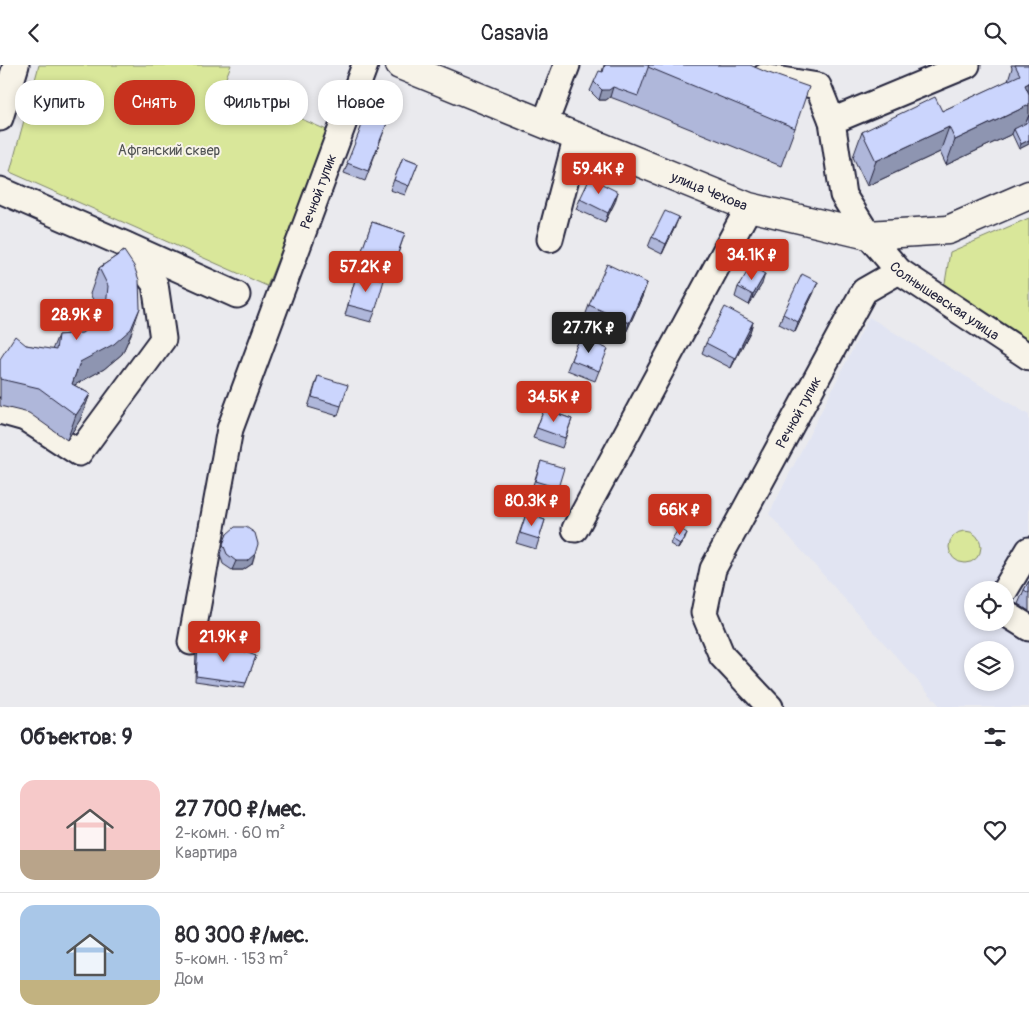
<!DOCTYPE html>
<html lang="ru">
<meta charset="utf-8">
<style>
body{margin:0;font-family:Pangolin,sans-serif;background:#f7f7f7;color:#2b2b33;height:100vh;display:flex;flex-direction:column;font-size:19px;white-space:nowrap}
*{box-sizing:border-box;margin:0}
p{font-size:16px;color:#7c7c81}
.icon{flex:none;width:28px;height:28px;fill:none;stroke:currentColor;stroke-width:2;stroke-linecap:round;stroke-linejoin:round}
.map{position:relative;height:642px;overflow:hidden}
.sheet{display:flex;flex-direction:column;background:#fff;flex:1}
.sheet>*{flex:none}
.banner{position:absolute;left:15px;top:15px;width:500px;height:45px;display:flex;gap:10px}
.controls{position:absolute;left:964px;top:516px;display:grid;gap:10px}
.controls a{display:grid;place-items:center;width:50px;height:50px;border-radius:50%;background:#fff;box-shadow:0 2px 8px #0003;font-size:25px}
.price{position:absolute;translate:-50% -42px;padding:0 11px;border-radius:5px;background:#c8321e;color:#fff;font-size:16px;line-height:32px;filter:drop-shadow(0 1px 2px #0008)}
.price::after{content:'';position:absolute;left:50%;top:30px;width:15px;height:11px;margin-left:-8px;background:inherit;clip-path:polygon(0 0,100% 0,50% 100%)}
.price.on{background:#222;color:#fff}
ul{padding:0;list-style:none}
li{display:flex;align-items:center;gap:15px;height:125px;padding:0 20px}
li+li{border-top:1px solid #e1e1e2}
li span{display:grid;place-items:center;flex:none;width:140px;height:100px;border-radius:15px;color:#555}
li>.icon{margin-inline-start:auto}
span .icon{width:60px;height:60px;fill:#fffc;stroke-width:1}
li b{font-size:21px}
h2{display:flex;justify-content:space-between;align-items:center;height:60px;padding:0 20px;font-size:21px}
.tag{padding:0 18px;border-radius:20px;background:#fff;box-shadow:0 2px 8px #0003;font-size:18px;line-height:45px}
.tag.on{background:#c8321e;color:#fff}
header{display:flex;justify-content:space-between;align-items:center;height:65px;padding:0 20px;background:#fff;font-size:22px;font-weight:600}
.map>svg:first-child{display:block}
</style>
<header><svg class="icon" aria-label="back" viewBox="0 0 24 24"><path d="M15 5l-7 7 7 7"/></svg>Casavia<svg class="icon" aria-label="search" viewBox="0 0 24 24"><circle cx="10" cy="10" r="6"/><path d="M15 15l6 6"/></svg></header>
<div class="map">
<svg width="1029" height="642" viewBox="0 0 1029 642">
<rect width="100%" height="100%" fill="#eaeaee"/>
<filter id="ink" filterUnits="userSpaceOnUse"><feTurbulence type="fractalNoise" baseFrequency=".02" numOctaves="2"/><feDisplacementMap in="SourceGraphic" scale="10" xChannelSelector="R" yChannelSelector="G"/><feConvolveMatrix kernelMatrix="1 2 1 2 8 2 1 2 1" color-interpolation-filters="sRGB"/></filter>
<g filter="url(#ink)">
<path fill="#e1e4f2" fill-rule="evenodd" d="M869,252L1029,350V642H941L769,449ZM972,525H1005V558H972ZM972,585H1005V618H972Z"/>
<g fill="#d9e79a" stroke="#7e846a">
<path d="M39,0H231L223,20L329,66L267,221L10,107Z"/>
<path d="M1029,153V278L944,224L950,187Z"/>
<circle cx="965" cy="482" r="16"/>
</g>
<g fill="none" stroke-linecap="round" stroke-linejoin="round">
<defs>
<g id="minor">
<path id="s1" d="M967,0L832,56L843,130L868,170L899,206L1029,292"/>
<path d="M764,12L818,21L832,56"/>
<path d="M0,53L16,0"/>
<path d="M545,58L567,0"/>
<path d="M0,125L126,180L155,219L163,274L79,388L25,353L0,346"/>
<path d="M550,174L577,71"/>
<path d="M128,181L237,230"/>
<path d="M575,464L749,142"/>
<path d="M1005,525L1029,485"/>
<path d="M1005,548L1029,563"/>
<path id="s2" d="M191,577L230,364L365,0"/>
<path id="s3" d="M770,642L722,591L704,548L713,504L864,226L899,206"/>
</g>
<g id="major">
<path id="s4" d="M400,0L749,142L868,170L948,165L1029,130"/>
</g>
</defs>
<use href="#minor" stroke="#22223b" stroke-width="29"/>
<use href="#major" stroke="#22223b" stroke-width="31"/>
<use href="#minor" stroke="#f7f3e8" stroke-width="25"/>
<use href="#major" stroke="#f7f3e8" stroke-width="28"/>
</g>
<g fill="#afb7da" stroke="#22223b">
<path d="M604,0H750L795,63L781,101L634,41L610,32L606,35H599L590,26L594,17L602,7Z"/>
<path d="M1011,0H1029V79L1019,84L1012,69L946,100L940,87L867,121L853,92L862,67L942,46L1008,16L1012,3Z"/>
<path d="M368,45L389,53L365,116L344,108Z"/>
<path d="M403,92L418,98L405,130L390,125Z"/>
<path d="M580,134L615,137L605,157L576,144Z"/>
<path d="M372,157L405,168L390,212L357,201Z"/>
<path d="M675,162L662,189L648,182L652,172Z"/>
<path d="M124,186L131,269L122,289L104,304L74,320L90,329L80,355L67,375L29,348L0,341V294L26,280L52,285L58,270L82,268L98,256L99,246L90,229L99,203Z"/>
<path d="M357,208L375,247L371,257L345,250Z"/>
<path d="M647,218L642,232L624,272L584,254L589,240Z"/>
<path d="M762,219L749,240L735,232L738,222Z"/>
<path d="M814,227L795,267L779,259L783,249Z"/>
<path d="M753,257L750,267L731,303L702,288L706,278Z"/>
<path d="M580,272L604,293L595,316L567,305Z"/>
<path d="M318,311L341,341L338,351L308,342Z"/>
<path d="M544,344L572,354L562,383L533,373Z"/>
<path d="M541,396L558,423L554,433L531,426Z"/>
<path d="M526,449L545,455L536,484L516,478Z"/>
<path d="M227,469L252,499L243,505H232L223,499L220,489Z"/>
<path d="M685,473L678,484L670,479L672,474Z"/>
<path d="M1029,516V546L1018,539L1024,525Z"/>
<path d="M198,581L256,591L244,623L195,616L196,586Z"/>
</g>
<g fill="#8e95b1" stroke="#22223b">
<path d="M1029,18V39L1025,20Z"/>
<path d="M613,22L610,32L606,35H599L602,25Z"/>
<path d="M1029,40V50L1024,63L1014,64L1012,69L946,100L955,75Z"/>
<path d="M949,62L940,87L867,121L876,96Z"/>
<path d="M1029,75V79L1019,84L1021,79Z"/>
<path d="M618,127L615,137L605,157L608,148Z"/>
<path d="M679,152L675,162L662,189L666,179Z"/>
<path d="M765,209L762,219L749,240L753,230Z"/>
<path d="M818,217L814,227L795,267L798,257Z"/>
<path d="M647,218L642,232L624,272L629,258Z"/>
<path d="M140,243L131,269L122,289L104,304L71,322L80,297Z"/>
<path d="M753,257L750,267L731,303L735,293Z"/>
<path d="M90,329L80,355L67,375L76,350Z"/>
<path d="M687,468L685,473L678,484L680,479Z"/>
<path d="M255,489L252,499L243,505H232L236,496Z"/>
</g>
<g fill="#cbd5fd" stroke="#22223b">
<path d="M605,0H649L638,31L613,22L609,25H602L594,17L599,6L603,7Z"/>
<path d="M649,0H750L766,7L809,22L795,63L648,2Z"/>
<path d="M1015,0H1029V18L1025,20L1029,29V40L955,75L949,62L876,96L862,67L935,32L942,46L1020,10Z"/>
<path d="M368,45L389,53L368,106L347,98Z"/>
<path d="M1029,50V75L1021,79L1014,64L1026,58Z"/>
<path d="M403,92L418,98L409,121L394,115Z"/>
<path d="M590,113L618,127L608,148L580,134Z"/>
<path d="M665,146L679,152L666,179L652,172Z"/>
<path d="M372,157L405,168L393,202L360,191Z"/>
<path d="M124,186L134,201L139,215L140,243L131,264L114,279L80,297L72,319L90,329L76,350L39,323L0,314V294L15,271L26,280L56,285L58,270L82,268L100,254L106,242L108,221L99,203Z"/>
<path d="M607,199L647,218L629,258L589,240Z"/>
<path d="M751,201L765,209L753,230L738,222Z"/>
<path d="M357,208L384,215L375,247L348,240Z"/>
<path d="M802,209L818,217L798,257L783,249Z"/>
<path d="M725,242L753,257L735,293L706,278Z"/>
<path d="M580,272L608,284L599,306L571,295Z"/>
<path d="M318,311L348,320L341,341L312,332Z"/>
<path d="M544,344L572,354L565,373L537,363Z"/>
<path d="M541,396L564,403L558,423L535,416Z"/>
<path d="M526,449L545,455L539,474L520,468Z"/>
<path d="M235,462H246L255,468L258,479L255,489L247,496H236L227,489L223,479L227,469Z"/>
<path d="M679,463L687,468L680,479L672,474Z"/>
<path d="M1029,516V528L1024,525Z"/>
<path d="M227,580L256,591L246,618L196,611L198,581Z"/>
</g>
</g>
<g text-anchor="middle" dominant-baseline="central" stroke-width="4" stroke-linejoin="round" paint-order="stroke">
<g font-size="14" fill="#505353" stroke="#f7f3e8">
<text x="169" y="85">Афганский сквер</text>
</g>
<g font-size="14" fill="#22223b" stroke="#f7f3e8">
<text stroke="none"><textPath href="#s4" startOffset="334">улица Чехова</textPath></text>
<text stroke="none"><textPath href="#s2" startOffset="470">Речной тупик</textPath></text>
<text stroke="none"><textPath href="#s1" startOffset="370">Солнышевская улица</textPath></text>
<text stroke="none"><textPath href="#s3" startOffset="340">Речной тупик</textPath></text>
</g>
</g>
</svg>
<div class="controls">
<a><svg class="icon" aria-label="locate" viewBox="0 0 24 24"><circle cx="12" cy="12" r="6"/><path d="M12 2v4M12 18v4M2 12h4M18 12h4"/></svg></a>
<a><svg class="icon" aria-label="layers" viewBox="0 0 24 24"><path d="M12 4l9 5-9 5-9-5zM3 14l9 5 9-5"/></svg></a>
</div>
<b class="price" style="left:599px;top:130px">59.4K ₽</b>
<b class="price" style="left:752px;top:216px">34.1K ₽</b>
<b class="price" style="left:366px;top:228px">57.2K ₽</b>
<b class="price" style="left:77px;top:276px">28.9K ₽</b>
<b class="price on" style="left:589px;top:289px">27.7K ₽</b>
<b class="price" style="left:554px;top:358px">34.5K ₽</b>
<b class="price" style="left:532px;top:462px">80.3K ₽</b>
<b class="price" style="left:680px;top:471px">66K ₽</b>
<b class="price" style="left:224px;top:598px">21.9K ₽</b>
<div class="banner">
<a class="tag">Купить</a>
<a class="tag on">Снять</a>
<a class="tag">Фильтры</a>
<a class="tag">Новое</a>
</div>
</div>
<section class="sheet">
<h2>Объектов: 9<svg class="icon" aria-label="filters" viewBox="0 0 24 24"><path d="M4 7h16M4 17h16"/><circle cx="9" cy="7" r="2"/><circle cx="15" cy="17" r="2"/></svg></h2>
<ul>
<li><span style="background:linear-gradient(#f6c9c9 70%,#b9a48a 0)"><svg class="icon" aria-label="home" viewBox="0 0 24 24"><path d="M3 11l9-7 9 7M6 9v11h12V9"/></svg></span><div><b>27 700 ₽/мес.</b><p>2-комн. · 60 m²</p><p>Квартира</p></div><svg class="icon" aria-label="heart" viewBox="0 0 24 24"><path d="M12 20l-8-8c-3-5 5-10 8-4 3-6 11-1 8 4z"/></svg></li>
<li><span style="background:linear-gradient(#a9c7e8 75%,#c2b280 0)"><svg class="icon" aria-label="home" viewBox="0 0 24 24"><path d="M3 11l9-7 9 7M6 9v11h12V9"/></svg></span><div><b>80 300 ₽/мес.</b><p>5-комн. · 153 m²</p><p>Дом</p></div><svg class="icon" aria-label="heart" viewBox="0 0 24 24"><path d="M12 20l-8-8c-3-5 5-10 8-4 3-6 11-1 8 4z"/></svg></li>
</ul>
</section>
